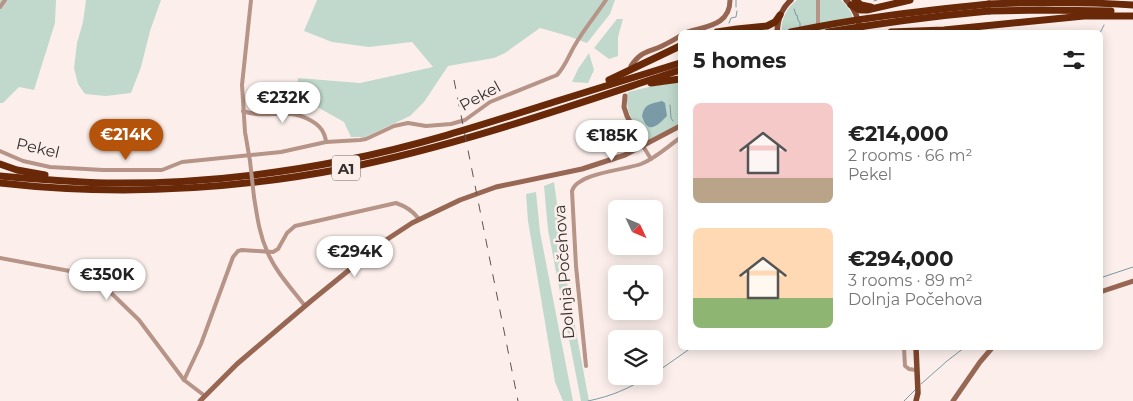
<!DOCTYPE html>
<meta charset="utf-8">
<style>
body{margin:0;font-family:Montserrat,sans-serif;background:#f6f6f6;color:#222;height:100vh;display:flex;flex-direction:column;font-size:19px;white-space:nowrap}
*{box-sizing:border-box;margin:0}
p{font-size:16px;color:#767676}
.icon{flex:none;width:28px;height:28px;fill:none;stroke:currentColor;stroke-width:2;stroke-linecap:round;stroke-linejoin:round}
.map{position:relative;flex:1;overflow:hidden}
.panel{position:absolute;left:678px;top:30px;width:425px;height:320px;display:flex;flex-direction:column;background:#fff;border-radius:8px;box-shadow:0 2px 12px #0003}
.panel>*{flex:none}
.needle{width:32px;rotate:134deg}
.tools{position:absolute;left:608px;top:200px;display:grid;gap:10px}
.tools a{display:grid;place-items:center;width:55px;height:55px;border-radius:8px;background:#fff;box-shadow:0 2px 12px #0003;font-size:25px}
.price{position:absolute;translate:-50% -42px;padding:0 11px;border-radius:18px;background:#fff;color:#222;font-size:16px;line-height:32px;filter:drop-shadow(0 1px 2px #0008)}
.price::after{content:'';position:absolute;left:50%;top:30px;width:15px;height:11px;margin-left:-8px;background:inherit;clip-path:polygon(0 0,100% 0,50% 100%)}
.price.current{background:#b45309;color:#fff}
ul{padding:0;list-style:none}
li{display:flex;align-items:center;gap:15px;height:125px;padding:0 15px}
li span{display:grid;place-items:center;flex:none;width:140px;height:100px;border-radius:8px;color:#555}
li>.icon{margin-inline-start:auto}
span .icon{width:60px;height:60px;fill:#fffc;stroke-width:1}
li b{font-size:21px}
h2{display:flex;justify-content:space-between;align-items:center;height:60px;padding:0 15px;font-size:21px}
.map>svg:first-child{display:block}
</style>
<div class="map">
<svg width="1133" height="401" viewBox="0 0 1133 401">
<rect width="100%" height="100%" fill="#fcefeb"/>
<g fill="#c0d9cc">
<path d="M0,0H56L55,23L34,90L19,87L3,103H0Z"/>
<path d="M86,0H161L150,31L141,67L131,93L106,96L85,94L78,84L74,68L77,43L83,22Z"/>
<path d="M317,0H615L610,14L587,43L568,36L540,28L505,53L494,58L448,66L424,102L410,116L365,137H351L344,122L296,95L298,78L360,83L433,67L412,42L369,47L332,42L304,31Z"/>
<path d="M797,0H817V32H782C780,19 787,8 797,0Z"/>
<path d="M819,0H841C851,9 855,19 856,32H819Z"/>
<path d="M617,19H623L618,37V56L609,59L594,48Z"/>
<path d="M589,53L594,70L588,83L572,82L578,69Z"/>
<path d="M680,82V123L648,140L645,138C634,122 624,113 628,92L653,86Z"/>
<path d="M554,182L562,239L568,240L569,248L561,250L589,401H581L548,230L544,186Z"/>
<path d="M536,192L540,232L573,401H563L555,382L528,221L526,194Z"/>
</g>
<path fill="#799aa6" d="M662,101L665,103L667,116C663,120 655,129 649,127C645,125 643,119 642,116C645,103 651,104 662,101Z"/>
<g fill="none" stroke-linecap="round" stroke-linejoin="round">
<g stroke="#799aa6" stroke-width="1">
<path d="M736,0V7"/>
<path d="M874,1L877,0"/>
<path d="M794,9L796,15H797L798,20L800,23V28"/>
<path d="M729,23L731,18L736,17L737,11"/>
<path d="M1100,33L1104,25"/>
<path d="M670,105L671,118L673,121"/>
<path d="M1100,278L1133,267"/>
<path d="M654,374L691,348"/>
<path d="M921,384L947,361L964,348"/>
<path d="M588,401C612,396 628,389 649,376"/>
<path d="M904,401L916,389"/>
</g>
<g stroke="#b69487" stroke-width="4">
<path d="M818,0V32"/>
<path d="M0,7L5,0"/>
<path d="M243,111C260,117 275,113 291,114C303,115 320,123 324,134C325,137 326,139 326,142"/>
<path d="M643,146L651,159"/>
<path d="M0,151L23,161L50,167L103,170H162L182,162L281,152L326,142L360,140L366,139L394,126L408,123L426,126L451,124L465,120L490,102L557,75C565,67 569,55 575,45C584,29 596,15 606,0"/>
<path d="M250,161L245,132L242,85L251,0"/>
<path d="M254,197C257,215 259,233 267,251C275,271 292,289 305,306"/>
<path d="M0,258L75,272L88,277L105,287L139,320L184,380L205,396"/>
<path d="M904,348L905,366L909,369L916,370"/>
<path d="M586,366L576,266L572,191C577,173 625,170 641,164C656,158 667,147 680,138"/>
<path d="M184,380L201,344L233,257L238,251L242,250L273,252L278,249L287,233L295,226L396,203C405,206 413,211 419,219"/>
</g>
<g stroke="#976753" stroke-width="5">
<path d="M688,32C707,26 730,25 730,0"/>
<path d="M631,66C641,51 647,53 662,46C668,43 674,40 680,36"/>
<path d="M625,96L624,107L627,116L643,146"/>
<path d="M1100,292L1133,281"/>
<path d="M200,401L237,364L311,301L386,240L412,223L460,200L496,187L582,169L625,155L680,126"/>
<path d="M953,401L980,362L992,348"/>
</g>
<g stroke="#7f462e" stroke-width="5.5">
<path d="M846,0C856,9 859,20 860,32"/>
<path d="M777,32C778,19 781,9 791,0"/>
<path d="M916,348L918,393L916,401"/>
</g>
<g stroke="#692909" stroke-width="7">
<path d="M855,0L861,5L871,7"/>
<path d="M989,4C1037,2 1085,2 1133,5"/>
<path d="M851,5L860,10H867L910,0"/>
<path d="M989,11L1042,10L1111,11"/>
<path d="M717,32L737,29L767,26L775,22L780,15"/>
<path d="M891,32L944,30L1084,16H1133"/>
<path d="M609,80L680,46"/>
<path d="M651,83L680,79"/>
<path d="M0,164L17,170L45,175"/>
<path d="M0,176C35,179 70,182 106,183C186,184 267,176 346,160C417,146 485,124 554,102C596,89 638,76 680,63"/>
<path d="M0,183C115,196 233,190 346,168C460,145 570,106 680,70"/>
</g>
<path stroke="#5b5452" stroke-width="1" stroke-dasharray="9 9" stroke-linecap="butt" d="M454,80L518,401"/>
<path stroke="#b69487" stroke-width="4" d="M250,161L254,197"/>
<g stroke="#692909" stroke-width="7">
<path d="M791,32C856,18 922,11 989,4"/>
<path d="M828,32C881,23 935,16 989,11"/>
</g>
</g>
<g text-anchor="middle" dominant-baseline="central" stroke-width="5" stroke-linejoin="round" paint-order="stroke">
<rect fill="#fcefeb" stroke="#716a67" stroke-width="1" x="332" y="155.5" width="28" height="25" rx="4"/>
<g font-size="15" font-weight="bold" fill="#36312f">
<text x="346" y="168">A1</text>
</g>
<g font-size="16" fill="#36312f" stroke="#fcefeb">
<text transform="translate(480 96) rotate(-29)">Pekel</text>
<text transform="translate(38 148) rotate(13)">Pekel</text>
<text transform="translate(564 272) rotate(-94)">Dolnja Počehova</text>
</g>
</g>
</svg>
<div class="tools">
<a><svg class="needle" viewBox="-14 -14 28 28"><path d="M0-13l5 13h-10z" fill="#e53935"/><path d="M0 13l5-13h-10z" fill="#767676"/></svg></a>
<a><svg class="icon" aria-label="locate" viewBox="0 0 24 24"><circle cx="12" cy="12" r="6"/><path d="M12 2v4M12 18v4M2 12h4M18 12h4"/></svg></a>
<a><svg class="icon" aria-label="layers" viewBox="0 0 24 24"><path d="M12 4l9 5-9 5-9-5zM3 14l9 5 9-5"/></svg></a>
</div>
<b class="price" style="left:283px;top:124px">€232K</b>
<b class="price current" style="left:126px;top:161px">€214K</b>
<b class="price" style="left:612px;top:162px">€185K</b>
<b class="price" style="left:355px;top:278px">€294K</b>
<b class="price" style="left:107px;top:301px">€350K</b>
<section class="panel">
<h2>5 homes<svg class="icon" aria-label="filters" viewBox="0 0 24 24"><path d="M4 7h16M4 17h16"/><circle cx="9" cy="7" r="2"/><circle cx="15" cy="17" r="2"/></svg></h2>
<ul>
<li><span style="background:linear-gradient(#f6c9c9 75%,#b9a48a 0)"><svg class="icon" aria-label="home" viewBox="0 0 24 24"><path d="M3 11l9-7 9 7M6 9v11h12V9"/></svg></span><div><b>€214,000</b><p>2 rooms · 66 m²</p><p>Pekel</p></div></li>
<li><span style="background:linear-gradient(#ffd9b3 70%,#8fb573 0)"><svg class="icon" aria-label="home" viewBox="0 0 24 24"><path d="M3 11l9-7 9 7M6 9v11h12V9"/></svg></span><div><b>€294,000</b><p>3 rooms · 89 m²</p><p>Dolnja Počehova</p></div></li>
</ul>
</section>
</div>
